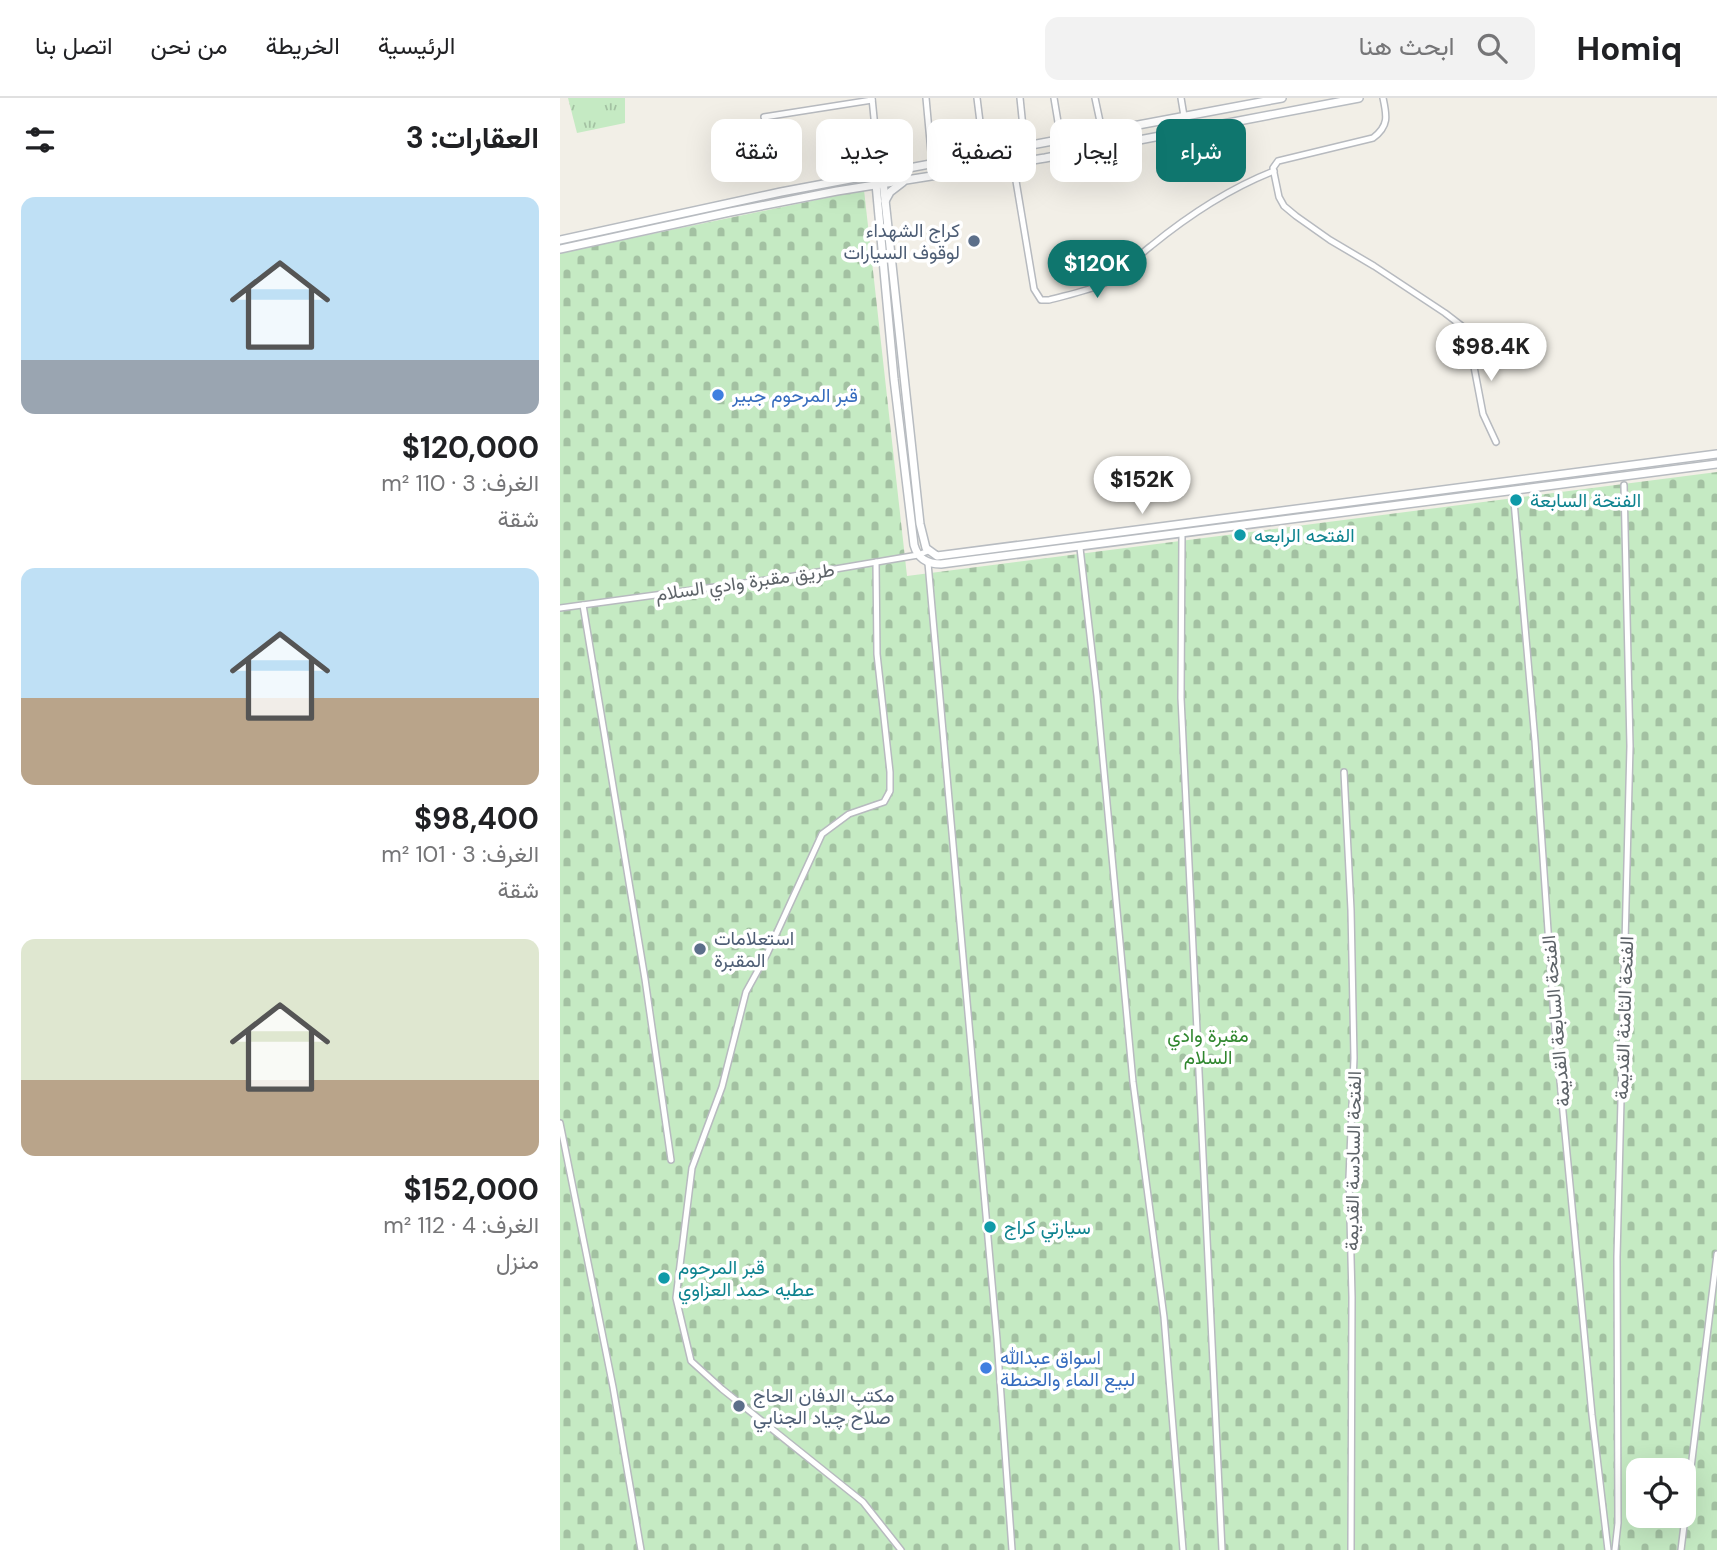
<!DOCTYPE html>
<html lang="ar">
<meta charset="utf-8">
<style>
body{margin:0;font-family:"DM Sans",Vazirmatn,sans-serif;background:#f2f2f2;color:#202124;direction:rtl;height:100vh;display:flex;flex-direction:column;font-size:26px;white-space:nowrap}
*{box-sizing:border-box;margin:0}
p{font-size:23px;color:#757577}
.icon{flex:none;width:38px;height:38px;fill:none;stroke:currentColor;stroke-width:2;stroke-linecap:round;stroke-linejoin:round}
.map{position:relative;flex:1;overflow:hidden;direction:ltr}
.drawer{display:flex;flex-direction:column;background:#fff;width:560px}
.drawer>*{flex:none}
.guide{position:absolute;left:21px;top:21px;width:665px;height:63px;direction:rtl;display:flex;gap:14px}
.buttons{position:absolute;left:1066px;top:1360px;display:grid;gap:14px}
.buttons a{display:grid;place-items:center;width:70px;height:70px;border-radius:14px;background:#fff;box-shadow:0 7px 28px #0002;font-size:35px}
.price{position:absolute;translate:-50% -60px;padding:0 16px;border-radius:24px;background:#fff;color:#222;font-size:23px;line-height:46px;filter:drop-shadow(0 2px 4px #0008)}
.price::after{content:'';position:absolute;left:50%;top:42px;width:21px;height:16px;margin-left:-10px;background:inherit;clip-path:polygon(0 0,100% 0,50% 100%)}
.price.active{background:#0f766e;color:#fff}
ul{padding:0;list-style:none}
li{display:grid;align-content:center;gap:14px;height:371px;padding:0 21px}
li span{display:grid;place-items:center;height:217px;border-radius:14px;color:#555}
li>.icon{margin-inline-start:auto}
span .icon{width:126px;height:126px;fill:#fffc;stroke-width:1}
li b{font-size:30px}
h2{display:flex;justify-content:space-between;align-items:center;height:84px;padding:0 21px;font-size:30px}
.tag{padding:0 24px;border-radius:14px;background:#fff;box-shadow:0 7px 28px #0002;font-size:24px;line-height:63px}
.tag.active{background:#0f766e;color:#fff}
header{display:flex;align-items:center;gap:42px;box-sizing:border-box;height:98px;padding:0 35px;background:#fff;border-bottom:2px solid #e0e0e0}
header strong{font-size:33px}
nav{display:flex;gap:38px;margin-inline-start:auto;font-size:24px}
.search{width:490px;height:63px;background:#f2f2f2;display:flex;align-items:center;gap:18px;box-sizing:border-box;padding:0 24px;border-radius:14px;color:#757577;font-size:26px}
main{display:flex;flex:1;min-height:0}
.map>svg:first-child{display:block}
</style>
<header>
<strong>Homiq</strong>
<div class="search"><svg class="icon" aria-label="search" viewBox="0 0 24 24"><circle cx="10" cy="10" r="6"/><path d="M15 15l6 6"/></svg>ابحث هنا</div>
<nav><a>الرئيسية</a><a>الخريطة</a><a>من نحن</a><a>اتصل بنا</a></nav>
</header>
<main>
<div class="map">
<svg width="1157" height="1452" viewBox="0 0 1157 1452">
<defs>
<pattern id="grass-tufts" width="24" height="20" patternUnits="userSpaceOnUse" patternTransform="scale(1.75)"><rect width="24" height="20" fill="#c5eac3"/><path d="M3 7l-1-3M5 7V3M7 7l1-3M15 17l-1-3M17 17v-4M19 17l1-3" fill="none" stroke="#a3c1a2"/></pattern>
<pattern id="cemetery-stones" width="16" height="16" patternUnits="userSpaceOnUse" patternTransform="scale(1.75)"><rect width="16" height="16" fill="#c5eac3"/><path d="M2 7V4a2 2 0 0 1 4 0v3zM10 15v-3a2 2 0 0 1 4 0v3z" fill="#a3c1a2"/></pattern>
</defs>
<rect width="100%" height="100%" fill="#f2efe7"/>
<path fill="url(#grass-tufts)" d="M8,0H65V25L17,35Z"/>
<path fill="url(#cemetery-stones)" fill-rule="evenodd" d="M304,92L347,478L1157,374V1452H0V155ZM1078,1372H1124V1418H1078Z"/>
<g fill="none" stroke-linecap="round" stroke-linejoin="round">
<defs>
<g id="street">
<path d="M312,0L318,60L322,74"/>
<path d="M366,0L372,65"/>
<path d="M417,0L424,56"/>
<path d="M460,0L465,49"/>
<path d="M494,0L501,42"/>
<path d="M535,0L542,33"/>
<path d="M621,0L624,18"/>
<path d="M823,0C827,18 829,28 813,40L718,63L713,70L719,99L724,108L736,118L770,142L814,168L885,215L907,232L923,316L936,344"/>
<path d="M204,19L312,2"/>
<path d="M453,65L474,191L481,202H489C507,197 528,193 545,185C563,176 575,160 591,148C629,117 668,91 714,73"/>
<path d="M953,392L975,643L994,920L1032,1317L1048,1452"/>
<path d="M622,436L621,600L662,1452"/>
<path d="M520,450L537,598L573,984L604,1219L623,1452"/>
<path d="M316,464L317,556L330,674V693L324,704L289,716L262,736L207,856L186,894L162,989L132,1070L116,1200L131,1263L162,1291L303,1404L341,1452"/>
<path d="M368,465L437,1241L452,1452"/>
<path d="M23,507L85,881L111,1062"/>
<path d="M0,510L228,479L358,457L368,453"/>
<path d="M784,674L791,812L794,960L789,1080L792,1199L791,1452"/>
<path d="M0,1025L53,1289L81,1452"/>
<path d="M1055,1452L1058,1425L1057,1159L1070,648L1064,387"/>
<path d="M1121,1452L1157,1156"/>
</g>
<g id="secondary">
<path d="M322,74L360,426L366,450L377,458L1157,356"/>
<path d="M315,75L334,281L354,447C358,461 367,466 381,466L1157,366"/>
<path d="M325,103L330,94L343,84"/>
<path d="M0,142L221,94L722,0"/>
<path d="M0,151L170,114L277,93L485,60L799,0"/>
</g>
</defs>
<use href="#street" stroke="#b7babf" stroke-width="8"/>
<use href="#secondary" stroke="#b8bcc1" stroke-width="10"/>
<use href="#street" stroke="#fff" stroke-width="5"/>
<use href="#secondary" stroke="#fff" stroke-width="7"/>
</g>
<g fill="#5c6f8a" stroke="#fff" stroke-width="2.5">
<circle cx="414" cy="143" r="7"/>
<circle cx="140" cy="851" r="7"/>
<circle cx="179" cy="1308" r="7"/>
</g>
<g fill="#3f7fe0" stroke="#fff" stroke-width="2.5">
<circle cx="158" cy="297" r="7"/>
<circle cx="426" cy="1270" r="7"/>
</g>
<g fill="#0f9aa8" stroke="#fff" stroke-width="2.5">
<circle cx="956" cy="402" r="7"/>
<circle cx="680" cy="437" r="7"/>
<circle cx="430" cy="1129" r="7"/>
<circle cx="104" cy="1180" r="7"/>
</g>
<g text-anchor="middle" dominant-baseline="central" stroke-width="7" stroke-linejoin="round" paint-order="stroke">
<g font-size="19" fill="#4e5e75" stroke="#fff" text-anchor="start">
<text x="400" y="132" text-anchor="end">كراج الشهداء<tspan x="400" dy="22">لوقوف السيارات</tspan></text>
<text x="154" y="840">استعلامات<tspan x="154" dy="22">المقبرة</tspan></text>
<text x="193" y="1297">مكتب الدفان الحاج<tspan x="193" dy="22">صلاح چياد الجنابي</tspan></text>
</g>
<g font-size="19" fill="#366cbe" stroke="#fff" text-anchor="start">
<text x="172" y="297">قبر المرحوم جبير</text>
<text x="440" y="1259">اسواق عبدالله<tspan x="440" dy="22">لبيع الماء والحنطة</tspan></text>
</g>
<g font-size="19" fill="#0d838f" stroke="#fff" text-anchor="start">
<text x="970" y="402">الفتحة السابعة</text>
<text x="694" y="437">الفتحه الرابعه</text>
<text x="444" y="1129">سيارتي كراج</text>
<text x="118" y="1169">قبر المرحوم<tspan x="118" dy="22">عطيه حمد العزاوي</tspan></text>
</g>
<g font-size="19" fill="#5e6469" stroke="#fff">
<text transform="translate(185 484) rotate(-8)">طريق مقبرة وادي السلام</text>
<text transform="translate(1064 920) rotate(-88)">الفتحة الثامنة القديمة</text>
<text transform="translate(996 923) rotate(-95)">الفتحة السابعة القديمة</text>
<text transform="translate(793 1063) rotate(-89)">الفتحة السادسة القديمة</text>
</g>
<g font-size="19" fill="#30872f" stroke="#fff">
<text x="648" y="937">مقبرة وادي<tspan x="648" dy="22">السلام</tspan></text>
</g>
</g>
</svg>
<div class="buttons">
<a><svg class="icon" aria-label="locate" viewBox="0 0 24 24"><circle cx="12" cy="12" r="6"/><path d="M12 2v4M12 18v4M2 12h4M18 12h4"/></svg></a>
</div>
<b class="price active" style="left:537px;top:202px">$120K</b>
<b class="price" style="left:931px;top:285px">$98.4K</b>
<b class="price" style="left:582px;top:418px">$152K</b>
<div class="guide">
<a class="tag active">شراء</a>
<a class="tag">إيجار</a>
<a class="tag">تصفية</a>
<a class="tag">جديد</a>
<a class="tag">شقة</a>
</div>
</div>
<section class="drawer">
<h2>العقارات: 3<svg class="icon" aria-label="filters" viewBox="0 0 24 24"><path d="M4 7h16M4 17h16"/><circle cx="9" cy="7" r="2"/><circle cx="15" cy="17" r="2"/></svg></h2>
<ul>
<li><span style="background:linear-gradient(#bfe0f5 75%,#9aa5b1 0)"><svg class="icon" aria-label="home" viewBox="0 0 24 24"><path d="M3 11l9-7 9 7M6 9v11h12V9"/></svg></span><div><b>$120,000</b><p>الغرف: 3 · 110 m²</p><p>شقة</p></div></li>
<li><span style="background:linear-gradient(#bfe0f5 60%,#b9a48a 0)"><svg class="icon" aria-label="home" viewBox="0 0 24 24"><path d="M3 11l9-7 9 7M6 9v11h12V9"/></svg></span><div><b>$98,400</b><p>الغرف: 3 · 101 m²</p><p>شقة</p></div></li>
<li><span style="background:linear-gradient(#dfe7d0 65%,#b9a48a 0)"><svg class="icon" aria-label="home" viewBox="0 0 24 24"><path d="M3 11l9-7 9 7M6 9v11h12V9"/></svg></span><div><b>$152,000</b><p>الغرف: 4 · 112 m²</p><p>منزل</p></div></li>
</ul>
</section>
</main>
